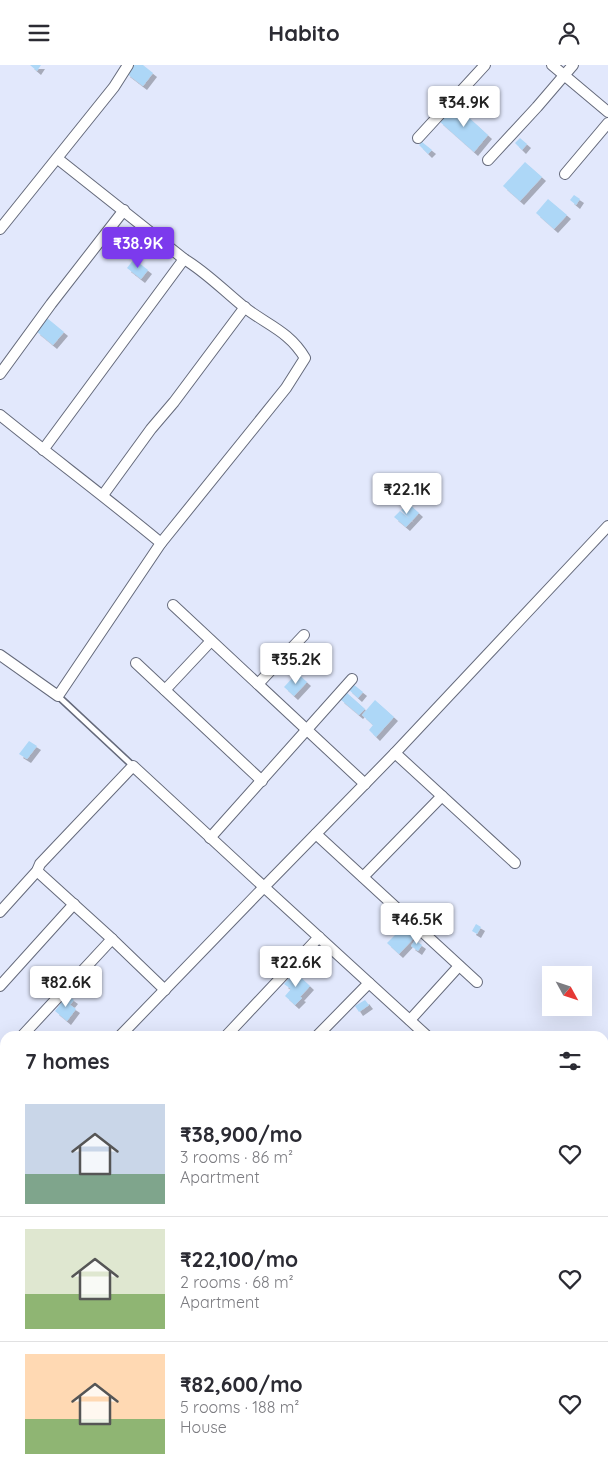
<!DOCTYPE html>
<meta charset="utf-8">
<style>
body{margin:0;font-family:Quicksand,sans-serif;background:#f7f7f7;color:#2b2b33;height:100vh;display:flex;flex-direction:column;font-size:19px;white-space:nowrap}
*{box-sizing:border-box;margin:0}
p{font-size:16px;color:#7c7c81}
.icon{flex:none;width:28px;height:28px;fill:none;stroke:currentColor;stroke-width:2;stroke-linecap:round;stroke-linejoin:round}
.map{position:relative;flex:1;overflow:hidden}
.panel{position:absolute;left:0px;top:966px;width:609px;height:446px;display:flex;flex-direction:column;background:#fff;border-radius:15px 15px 0 0;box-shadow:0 5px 20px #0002}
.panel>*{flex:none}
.needle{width:32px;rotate:130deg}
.controls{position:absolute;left:542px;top:901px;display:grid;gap:10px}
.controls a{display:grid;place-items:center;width:50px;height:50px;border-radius:0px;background:#fff;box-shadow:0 5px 20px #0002;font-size:25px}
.price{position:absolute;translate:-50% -42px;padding:0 11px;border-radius:5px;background:#fff;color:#222;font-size:16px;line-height:32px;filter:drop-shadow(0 1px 2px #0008)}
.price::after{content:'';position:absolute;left:50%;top:30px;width:15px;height:11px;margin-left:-8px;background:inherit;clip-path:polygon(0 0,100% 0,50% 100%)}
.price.active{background:#7c3aed;color:#fff}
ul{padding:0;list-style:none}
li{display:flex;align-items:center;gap:15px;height:125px;padding:0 25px}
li+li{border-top:1px solid #e1e1e2}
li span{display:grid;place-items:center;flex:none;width:140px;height:100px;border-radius:0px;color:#555}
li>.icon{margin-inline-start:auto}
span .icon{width:60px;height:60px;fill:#fffc;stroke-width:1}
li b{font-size:21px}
h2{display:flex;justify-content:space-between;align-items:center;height:60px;padding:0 25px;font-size:21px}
header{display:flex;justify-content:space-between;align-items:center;height:65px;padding:0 25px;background:#fff;font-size:22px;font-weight:700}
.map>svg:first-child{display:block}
</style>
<header><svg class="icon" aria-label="menu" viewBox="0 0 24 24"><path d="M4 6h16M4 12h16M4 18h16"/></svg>Habito<svg class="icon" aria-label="person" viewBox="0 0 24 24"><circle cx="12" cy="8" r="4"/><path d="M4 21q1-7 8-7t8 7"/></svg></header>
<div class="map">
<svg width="608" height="1412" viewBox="0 0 608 1412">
<defs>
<filter id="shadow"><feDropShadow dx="4" dy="4" stdDeviation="0" flood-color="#0004"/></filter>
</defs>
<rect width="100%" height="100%" fill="#e2e8fc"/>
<g fill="#add7f7" filter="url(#shadow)">
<path d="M30,0H41L37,6Z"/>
<path d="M132,0H143L153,8L143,21L126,8Z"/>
<path d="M454,39L488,70L474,87L439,56Z"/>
<path d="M520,73L527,79L522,85L515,78Z"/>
<path d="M422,77L432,85L428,89L419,80Z"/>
<path d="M525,97L542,112L520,136L503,121Z"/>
<path d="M574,130L580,134L576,140L570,135Z"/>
<path d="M548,134L567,150L554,164L536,148Z"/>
<path d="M134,194L148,205L141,214L127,203Z"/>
<path d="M47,253L64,267L53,280L36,266Z"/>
<path d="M408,438L419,448L406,462L394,452L400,446L410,454L401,445Z"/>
<path d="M297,608L307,617L294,631L284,622Z"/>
<path d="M353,619L363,627L358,633L348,624Z"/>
<path d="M346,627L365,644L359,650L340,634Z"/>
<path d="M375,635L394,652L376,672L369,665L373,660L362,650Z"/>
<path d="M29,676L37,681L27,694L19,689Z"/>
<path d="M476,859L481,862L477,869L472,866Z"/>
<path d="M403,862L414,873L399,889L387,878Z"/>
<path d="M415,875L422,880L418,886L411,881Z"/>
<path d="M295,907L310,921L300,932L302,933L295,940L285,931L291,924L284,919Z"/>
<path d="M67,930L74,935L70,940L76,944L67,956L55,946Z"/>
<path d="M365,935L369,940L359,947L355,941Z"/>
<path d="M33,965L42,971H28Z"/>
<path d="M608,1089V1109L604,1105V1094Z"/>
<path d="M0,1402L5,1406L2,1412H0Z"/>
</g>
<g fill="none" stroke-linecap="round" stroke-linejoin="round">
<defs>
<path id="service" d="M58,631L133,701"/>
<g id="minor">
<path d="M552,0L608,47"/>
<path d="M418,73L485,0"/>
<path d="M488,95L537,42L573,0"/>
<path d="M565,109L608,58"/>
<path d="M0,164L114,22L128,0"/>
<path d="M0,309L51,239L124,145"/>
<path d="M0,350C53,393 108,434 161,478"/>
<path d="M43,385L184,194"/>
<path d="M103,430L151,364L174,337L245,242"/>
<path d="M173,540L365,719"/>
<path d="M0,590L58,631L161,478L286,323L305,293C289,266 267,260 244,242C223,225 206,207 184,194L58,94"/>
<path d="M136,598L262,716"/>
<path d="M258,619L304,570"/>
<path d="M165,625L211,576"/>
<path d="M395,688L515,798"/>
<path d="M316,769L477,917"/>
<path d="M210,773L352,614"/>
<path d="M37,806L112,874L165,925"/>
<path d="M363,812L442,731"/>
<path d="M0,847L37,806L40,799L133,701L264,822L395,688L608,461"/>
<path d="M0,921L74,839"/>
<path d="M410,955L459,901"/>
<path d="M22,971L112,874"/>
<path d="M120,971L264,822L427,971"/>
<path d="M226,971L319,872"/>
<path d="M317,971L369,918"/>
<path d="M0,995L5,990"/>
<path d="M0,1011L5,1015"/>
</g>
</defs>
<use href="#service" stroke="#656a7b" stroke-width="8"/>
<use href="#minor" stroke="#656a7b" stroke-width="12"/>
<use href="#service" stroke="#fff" stroke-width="5"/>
<use href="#minor" stroke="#fff" stroke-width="10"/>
</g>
</svg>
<div class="controls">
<a><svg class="needle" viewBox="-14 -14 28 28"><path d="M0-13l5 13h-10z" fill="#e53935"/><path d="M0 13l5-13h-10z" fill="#7c7c81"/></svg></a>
</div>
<b class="price" style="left:464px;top:63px">₹34.9K</b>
<b class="price active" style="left:138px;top:204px">₹38.9K</b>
<b class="price" style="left:407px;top:450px">₹22.1K</b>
<b class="price" style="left:296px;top:620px">₹35.2K</b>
<b class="price" style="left:417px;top:880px">₹46.5K</b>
<b class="price" style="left:296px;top:923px">₹22.6K</b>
<b class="price" style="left:66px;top:943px">₹82.6K</b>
<section class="panel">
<h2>7 homes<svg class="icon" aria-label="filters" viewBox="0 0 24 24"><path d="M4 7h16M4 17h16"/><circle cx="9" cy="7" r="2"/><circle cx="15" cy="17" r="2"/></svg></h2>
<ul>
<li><span style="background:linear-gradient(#c9d6e8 70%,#7fa58c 0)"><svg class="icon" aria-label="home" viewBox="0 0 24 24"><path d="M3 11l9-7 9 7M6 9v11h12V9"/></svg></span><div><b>₹38,900/mo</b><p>3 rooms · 86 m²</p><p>Apartment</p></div><svg class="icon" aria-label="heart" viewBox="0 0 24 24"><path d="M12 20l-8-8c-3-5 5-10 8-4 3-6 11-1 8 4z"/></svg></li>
<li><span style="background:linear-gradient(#dfe7d0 65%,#8fb573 0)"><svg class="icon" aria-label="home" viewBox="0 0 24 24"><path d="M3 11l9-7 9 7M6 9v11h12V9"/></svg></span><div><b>₹22,100/mo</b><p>2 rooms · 68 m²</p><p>Apartment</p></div><svg class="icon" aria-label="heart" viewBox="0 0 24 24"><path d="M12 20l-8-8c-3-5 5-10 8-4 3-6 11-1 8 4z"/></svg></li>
<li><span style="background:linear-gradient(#ffd9b3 65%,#8fb573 0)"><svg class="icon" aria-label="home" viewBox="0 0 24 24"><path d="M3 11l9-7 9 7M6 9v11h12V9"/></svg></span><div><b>₹82,600/mo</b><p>5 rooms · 188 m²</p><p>House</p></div><svg class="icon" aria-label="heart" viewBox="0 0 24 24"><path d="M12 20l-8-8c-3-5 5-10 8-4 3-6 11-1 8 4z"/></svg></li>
</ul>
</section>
</div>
